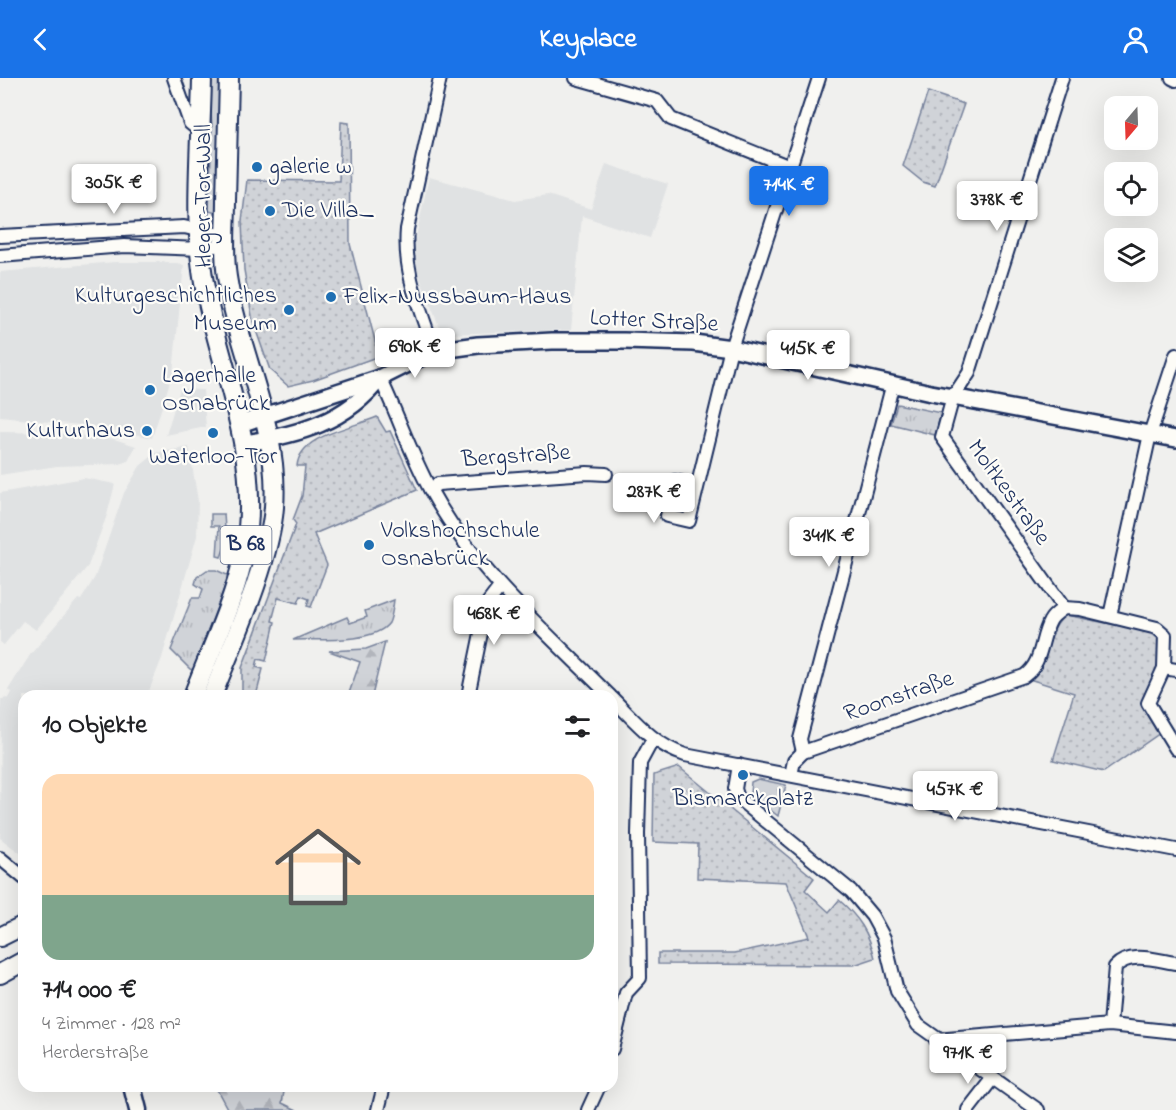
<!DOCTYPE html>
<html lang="de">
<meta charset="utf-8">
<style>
body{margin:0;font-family:"Indie Flower",sans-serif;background:#f2f2f2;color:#202124;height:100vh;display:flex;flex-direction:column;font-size:22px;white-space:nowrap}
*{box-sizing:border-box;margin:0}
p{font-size:20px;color:#757577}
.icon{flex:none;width:33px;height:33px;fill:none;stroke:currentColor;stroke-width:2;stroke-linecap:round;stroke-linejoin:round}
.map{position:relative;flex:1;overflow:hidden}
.panel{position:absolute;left:18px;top:612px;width:600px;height:402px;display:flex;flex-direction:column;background:#fff;border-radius:18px;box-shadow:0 6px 24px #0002}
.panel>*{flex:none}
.needle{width:39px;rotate:199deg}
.tools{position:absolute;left:1104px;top:18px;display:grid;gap:12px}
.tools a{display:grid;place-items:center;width:54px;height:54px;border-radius:12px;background:#fff;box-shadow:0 6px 24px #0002;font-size:30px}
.price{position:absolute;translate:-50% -51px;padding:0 14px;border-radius:6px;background:#fff;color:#222;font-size:20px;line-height:39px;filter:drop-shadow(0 2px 3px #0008)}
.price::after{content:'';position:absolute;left:50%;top:36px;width:18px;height:14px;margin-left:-9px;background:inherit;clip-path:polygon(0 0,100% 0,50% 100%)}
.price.current{background:#1a73e8;color:#fff}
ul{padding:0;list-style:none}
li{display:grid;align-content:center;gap:12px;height:318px;padding:0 24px}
li span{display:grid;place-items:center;height:186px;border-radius:18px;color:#555}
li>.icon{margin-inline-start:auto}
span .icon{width:108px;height:108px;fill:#fffc;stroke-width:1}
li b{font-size:26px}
h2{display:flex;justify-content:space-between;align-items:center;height:72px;padding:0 24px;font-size:26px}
header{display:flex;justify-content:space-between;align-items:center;height:78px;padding:0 24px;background:#1a73e8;color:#fff;font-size:27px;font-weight:700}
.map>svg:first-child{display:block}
</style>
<header><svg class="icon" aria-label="back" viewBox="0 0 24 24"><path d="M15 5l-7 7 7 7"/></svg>Keyplace<svg class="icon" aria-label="person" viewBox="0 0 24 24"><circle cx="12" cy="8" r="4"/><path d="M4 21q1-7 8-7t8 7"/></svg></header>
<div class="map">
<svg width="1176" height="1032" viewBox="0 0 1176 1032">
<defs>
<pattern id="grass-tufts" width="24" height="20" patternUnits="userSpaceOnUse" patternTransform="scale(1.5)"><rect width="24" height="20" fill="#d0d3d8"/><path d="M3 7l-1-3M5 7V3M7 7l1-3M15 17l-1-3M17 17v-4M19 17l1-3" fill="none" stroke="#b2b5bc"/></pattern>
<pattern id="forest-firs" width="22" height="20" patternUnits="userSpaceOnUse" patternTransform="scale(1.5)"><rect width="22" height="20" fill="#d0d3d8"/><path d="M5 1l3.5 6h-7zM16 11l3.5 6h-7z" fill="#b2b5bc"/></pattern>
<pattern id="park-dots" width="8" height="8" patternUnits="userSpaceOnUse" patternTransform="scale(1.5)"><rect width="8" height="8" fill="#d0d3d8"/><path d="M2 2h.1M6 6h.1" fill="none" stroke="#b2b5bc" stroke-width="1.8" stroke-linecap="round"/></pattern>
</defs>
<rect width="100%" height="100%" fill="#f0f0ee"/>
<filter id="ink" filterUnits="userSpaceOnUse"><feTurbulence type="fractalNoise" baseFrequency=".0167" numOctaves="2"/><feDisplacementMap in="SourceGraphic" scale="12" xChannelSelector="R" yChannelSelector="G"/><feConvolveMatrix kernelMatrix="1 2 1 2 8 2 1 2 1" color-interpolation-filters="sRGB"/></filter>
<g filter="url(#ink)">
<g fill="#e0e2e3">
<path d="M606,86L668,106L650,160L582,138L571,252L442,256L416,190L413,173L429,99L515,122L548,117L591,131Z"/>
<path d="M115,184H162L184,187L173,294L152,360L109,350L0,339V194Z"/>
<path d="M180,311L203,312L206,349L166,357Z"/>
<path d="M0,354L55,355L114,361L136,368L128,383L120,386L57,388L0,397Z"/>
<path d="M189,369L198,423L197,458L162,580L147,618H24V778L0,760L1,621L9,620L12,614L8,612L30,577L78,521L81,522L95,499L124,415L140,388L156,375Z"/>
<path d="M84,400L115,406L107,437L88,488L36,552L23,543L4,567L0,564V415Z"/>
</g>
<g fill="url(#grass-tufts)" stroke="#76819b" stroke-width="1.5">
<path d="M208,0H225L220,136L209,133L212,48Z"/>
<path d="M897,326L941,335L935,357L891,346Z"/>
<path d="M211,436H224L226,466L221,479L217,478L219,448H211Z"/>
<path d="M207,492H216L227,497V503L193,592L190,591L171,572L192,520H200L203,511L195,506L197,499Z"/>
<path d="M394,522C393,528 392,539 389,545C374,566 316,561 293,562L347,539L350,545L367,539L365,533Z"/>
<path d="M758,701L786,707L778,738L750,716L751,704Z"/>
</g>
<g fill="url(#forest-firs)" stroke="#76819b" stroke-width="1.5">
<path d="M385,564L372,618H348L360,584L329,573L366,571Z"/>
<path d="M215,1008H285L282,1025L297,1032H228Z"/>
</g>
<g fill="url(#park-dots)" stroke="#76819b" stroke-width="1.5">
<path d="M928,14L964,26L935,108L923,104L903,88Z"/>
<path d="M341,44L349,45L350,166L379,278L313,302L288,308L270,292L253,244L244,192L242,143L247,102L339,103Z"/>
<path d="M377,339L386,354L390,353L417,412L314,456L327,487L311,529L307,528L309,521L301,518L298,525L278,520L272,543L275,544L266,583L258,581L256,589L263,591L256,618H242V590L296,446L293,442L302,418L305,388H297C300,356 353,350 377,339Z"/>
<path d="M1066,537L1155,555L1160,559C1160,570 1161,582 1158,592C1146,629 1134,616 1160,655L1104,694L1053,682L1074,615L1029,601C1052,585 1044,554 1066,537Z"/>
<path d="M679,689L814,800L805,812L829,834L839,822C859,839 869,855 875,880L854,887L658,886V875H735L809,859L786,804L697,800L698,766L653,764L654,697Z"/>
</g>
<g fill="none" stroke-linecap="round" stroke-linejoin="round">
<defs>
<g id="minor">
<path d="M174,0L190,45L201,54"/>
<path d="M576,0L657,23L671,41L790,89"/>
<path d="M1062,0L969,295L953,319L942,359L1064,530"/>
<path d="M1172,0L1176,2"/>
<path d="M0,158L184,149L225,158"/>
<path d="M0,178L124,168L201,171L224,166"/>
<path d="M434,273C421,232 403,195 407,151L440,0"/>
<path d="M380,300C398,337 411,377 431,413C475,493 546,554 610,618"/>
<path d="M697,408L675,403L667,438L689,443L731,270L819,0"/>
<path d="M430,411L438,406L587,395L606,396"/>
<path d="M1110,538L1150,356L1176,277"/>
<path d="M1164,590L1176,592"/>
<path d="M468,618L487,526L500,509"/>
<path d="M612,620C635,643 654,667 685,677L1176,772"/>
<path d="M803,674L800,661L893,305"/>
<path d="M739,687L735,711L738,720L851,813L872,838L884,860L897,913L918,947L1038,1032"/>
<path d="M791,697L794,683L803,674L1024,598C1043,585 1040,561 1050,543C1053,537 1060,533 1064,530L1080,531L1157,550L1165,557L1164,590L1148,625L1176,671"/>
<path d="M0,780L24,800"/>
<path d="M1110,947L1115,889C1130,873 1156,882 1176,885"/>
<path d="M936,962L1110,947L1176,954"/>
<path d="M612,971L626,915L640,900L638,756L640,685L653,661"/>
<path d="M378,1032L384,1008"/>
<path d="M588,1032L599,1008"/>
<path d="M968,1032L992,1001"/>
</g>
<g id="tertiary">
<path d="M240,346L380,300L434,273L478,267L552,263H624L694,265L731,270L931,315L1176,361"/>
<path d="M245,365C297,357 347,344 380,300"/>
</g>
<path id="secondary" d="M132,1008L138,1032"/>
<g id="primary">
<path d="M193,618C212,568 244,502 248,450C256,364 219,287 204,205C193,144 201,63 202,0"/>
<path d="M212,618C233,565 270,484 274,429C280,349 239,277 227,199C223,174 226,148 226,122C227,82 228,41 229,0"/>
<path d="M0,859L24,847"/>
<path d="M0,896L24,883"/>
</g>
</defs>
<use href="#minor" stroke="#1b2f5e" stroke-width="16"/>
<use href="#tertiary" stroke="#1b2f5e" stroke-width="20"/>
<use href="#secondary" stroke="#1b2f5e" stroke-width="21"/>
<use href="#primary" stroke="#1b2f5e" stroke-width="22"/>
<use href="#minor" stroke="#fdfcf7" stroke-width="12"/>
<use href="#tertiary" stroke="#fdfcf7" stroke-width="15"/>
<use href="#secondary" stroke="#fdfcf7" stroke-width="16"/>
<use href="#primary" stroke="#fdfcf7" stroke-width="18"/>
</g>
</g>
<g fill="#1f6fb2" stroke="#fdfcf7" stroke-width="2">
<circle cx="257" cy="89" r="6"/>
<circle cx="270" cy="133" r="6"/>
<circle cx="331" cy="219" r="6"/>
<circle cx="289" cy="232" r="6"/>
<circle cx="150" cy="312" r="6"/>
<circle cx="147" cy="353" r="6"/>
<circle cx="213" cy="355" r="6"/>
<circle cx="369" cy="467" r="6"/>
<circle cx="743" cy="697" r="6"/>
</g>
<g text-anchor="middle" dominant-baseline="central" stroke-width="4.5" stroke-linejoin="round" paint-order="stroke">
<rect fill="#fdfcf7" stroke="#5f6c8c" stroke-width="1.5" x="220.5" y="448" width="51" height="38" rx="4.5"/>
<g font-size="22" font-weight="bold" fill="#1b2f5e">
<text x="246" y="467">B 68</text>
</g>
<g font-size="24" fill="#1b2f5e" stroke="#fdfcf7" text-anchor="start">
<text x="269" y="89">galerie w</text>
<text x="282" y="133">Die Villa_</text>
<text x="277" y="218" text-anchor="end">Kulturgeschichtliches<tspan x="277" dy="28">Museum</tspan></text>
<text x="343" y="219">Felix-Nussbaum-Haus</text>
<text x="162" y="298">Lagerhalle<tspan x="162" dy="28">Osnabrück</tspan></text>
<text x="135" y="353" text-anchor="end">Kulturhaus</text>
<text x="213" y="379" text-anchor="middle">Waterloo-Tor</text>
<text x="381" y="453">Volkshochschule<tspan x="381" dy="28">Osnabrück</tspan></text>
<text x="743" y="721" text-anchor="middle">Bismarckplatz</text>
</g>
<g font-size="24" fill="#1b2f5e" stroke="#fdfcf7">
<text transform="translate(204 118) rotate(-90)">Heger-Tor-Wall</text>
<text transform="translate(654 244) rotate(3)">Lotter Straße</text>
<text transform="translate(516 379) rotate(-4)">Bergstraße</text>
<text transform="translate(1008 415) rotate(54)">Moltkestraße</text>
<text transform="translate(899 619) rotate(-19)">Roonstraße</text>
</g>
</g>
</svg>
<div class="tools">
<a><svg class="needle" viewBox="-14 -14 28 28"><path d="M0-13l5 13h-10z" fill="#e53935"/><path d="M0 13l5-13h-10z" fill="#757577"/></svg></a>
<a><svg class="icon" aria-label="locate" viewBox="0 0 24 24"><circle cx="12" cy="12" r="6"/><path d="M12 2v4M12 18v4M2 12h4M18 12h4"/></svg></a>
<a><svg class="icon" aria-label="layers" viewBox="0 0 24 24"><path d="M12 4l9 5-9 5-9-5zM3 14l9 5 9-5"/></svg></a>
</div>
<b class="price" style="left:114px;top:137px">305K €</b>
<b class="price current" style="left:789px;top:139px">714K €</b>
<b class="price" style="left:997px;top:154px">378K €</b>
<b class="price" style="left:415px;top:301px">690K €</b>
<b class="price" style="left:808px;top:303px">415K €</b>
<b class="price" style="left:654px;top:446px">287K €</b>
<b class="price" style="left:829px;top:490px">341K €</b>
<b class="price" style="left:494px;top:568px">468K €</b>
<b class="price" style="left:955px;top:744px">457K €</b>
<b class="price" style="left:968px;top:1007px">971K €</b>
<section class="panel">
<h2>10 Objekte<svg class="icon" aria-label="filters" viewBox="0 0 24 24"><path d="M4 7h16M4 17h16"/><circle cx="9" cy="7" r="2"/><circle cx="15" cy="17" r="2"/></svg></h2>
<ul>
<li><span style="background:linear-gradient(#ffd9b3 65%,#7fa58c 0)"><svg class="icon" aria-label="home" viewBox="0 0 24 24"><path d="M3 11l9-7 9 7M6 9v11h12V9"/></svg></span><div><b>714 000 €</b><p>4 Zimmer · 128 m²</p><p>Herderstraße</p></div></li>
</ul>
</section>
</div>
